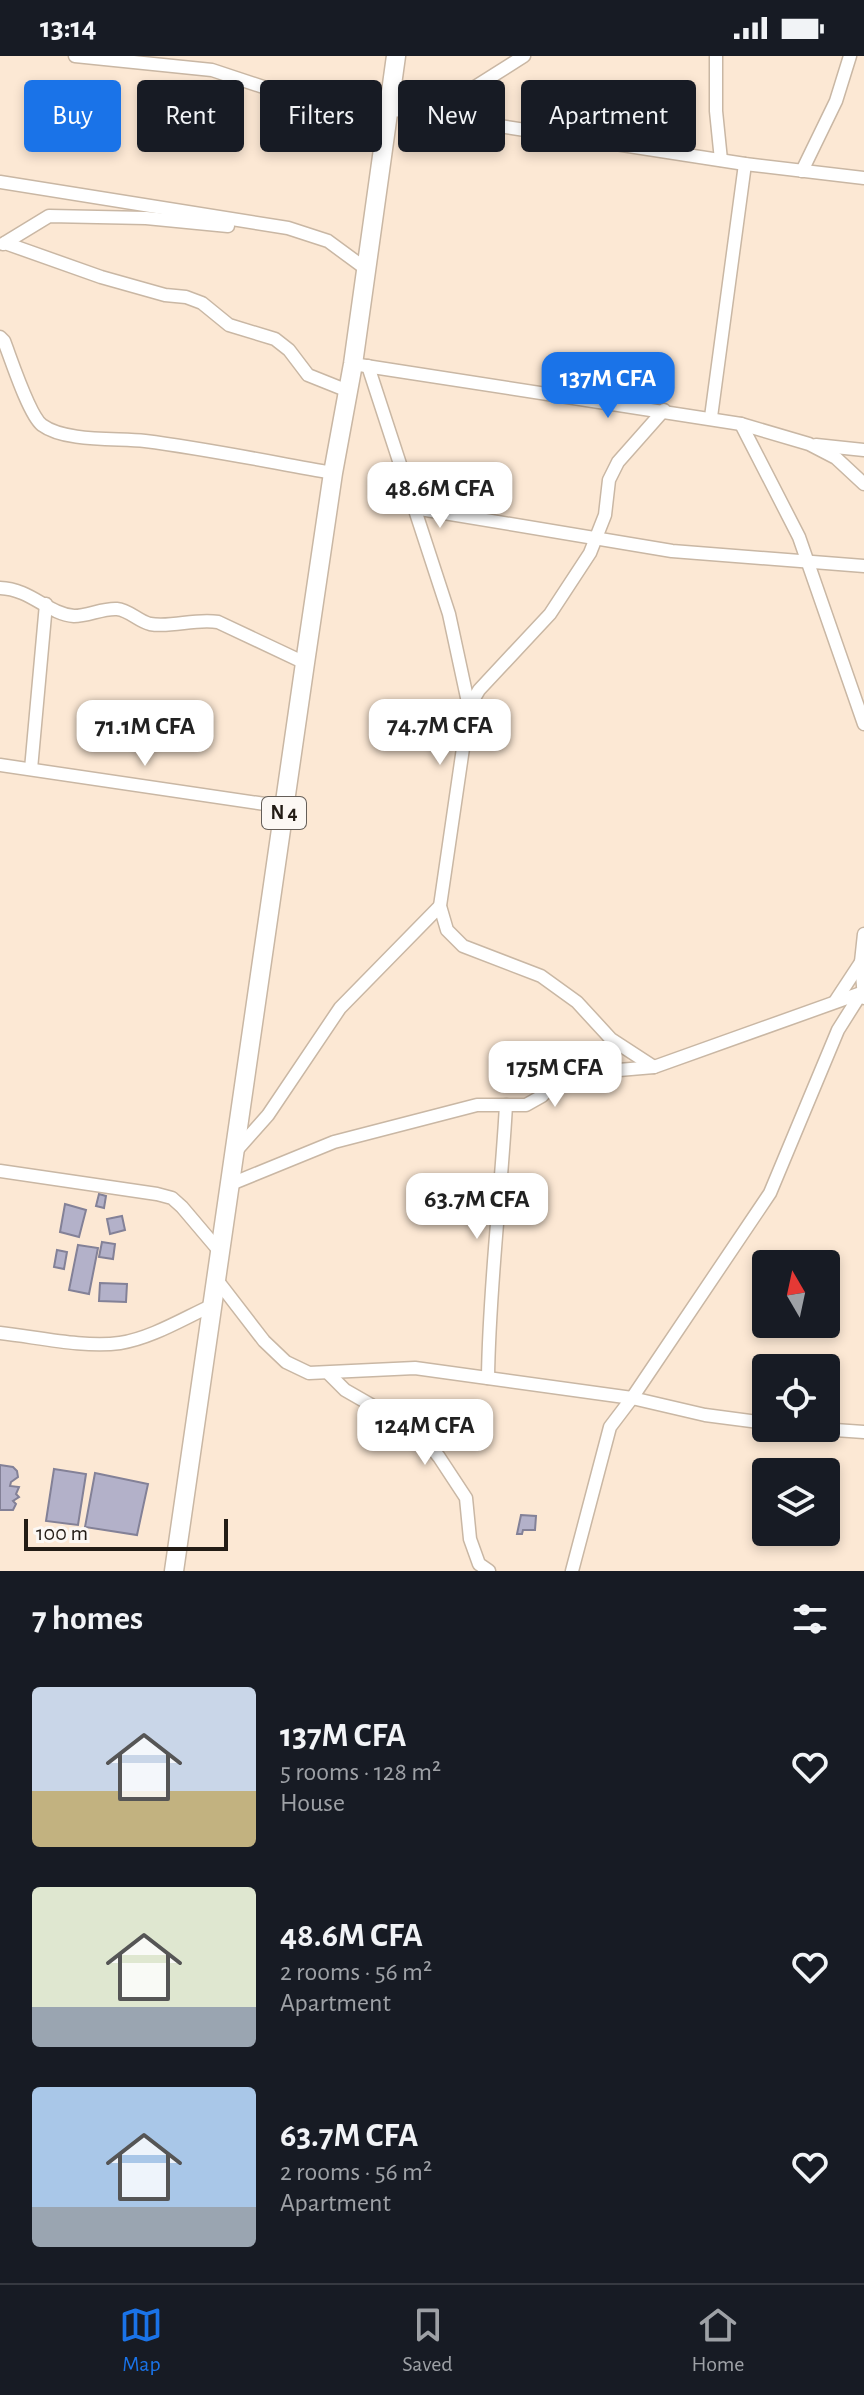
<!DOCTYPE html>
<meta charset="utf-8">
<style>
body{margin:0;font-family:"Alegreya Sans",sans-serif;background:#20242c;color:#f1f3f6;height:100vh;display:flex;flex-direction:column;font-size:30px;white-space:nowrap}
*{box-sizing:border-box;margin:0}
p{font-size:26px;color:#9ea1a6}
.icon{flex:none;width:44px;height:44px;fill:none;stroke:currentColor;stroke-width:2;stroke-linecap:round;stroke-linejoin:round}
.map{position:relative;height:1515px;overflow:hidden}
.side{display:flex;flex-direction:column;background:#171b24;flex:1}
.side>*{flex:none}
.banner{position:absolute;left:24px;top:24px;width:816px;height:72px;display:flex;gap:16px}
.needle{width:52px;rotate:351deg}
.controls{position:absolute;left:752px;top:1194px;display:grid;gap:16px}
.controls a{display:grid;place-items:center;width:88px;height:88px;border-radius:8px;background:#171b24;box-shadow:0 4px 12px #0003;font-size:40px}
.scale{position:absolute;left:24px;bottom:20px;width:204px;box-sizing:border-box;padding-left:8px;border:4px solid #231c15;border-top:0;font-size:22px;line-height:28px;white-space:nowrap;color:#231c15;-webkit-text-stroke:6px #fcf8f4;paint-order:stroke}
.price{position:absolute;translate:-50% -68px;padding:0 18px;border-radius:16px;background:#fff;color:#222;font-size:26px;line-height:52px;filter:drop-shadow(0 2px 4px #0008)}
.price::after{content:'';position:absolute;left:50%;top:48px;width:24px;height:18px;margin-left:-12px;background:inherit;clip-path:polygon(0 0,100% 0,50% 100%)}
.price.active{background:#1a73e8;color:#fff}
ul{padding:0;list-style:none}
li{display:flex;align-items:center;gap:24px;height:200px;padding:0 32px}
li span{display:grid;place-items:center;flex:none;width:224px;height:160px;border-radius:8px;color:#555}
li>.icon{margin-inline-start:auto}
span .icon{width:96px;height:96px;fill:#fffc;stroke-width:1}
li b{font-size:34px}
h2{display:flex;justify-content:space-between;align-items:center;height:96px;padding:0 32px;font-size:34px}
.pill{padding:0 28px;border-radius:8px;background:#171b24;box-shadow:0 4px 12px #0003;font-size:28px;line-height:72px}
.pill.active{background:#1a73e8;color:#fff}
.status{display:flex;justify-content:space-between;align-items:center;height:56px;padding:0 40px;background:#171b24;direction:ltr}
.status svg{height:22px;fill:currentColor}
.tabs{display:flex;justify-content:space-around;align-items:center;height:112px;border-top:2px solid #363941;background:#171b24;font-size:22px;color:#9ea1a6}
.tabs a{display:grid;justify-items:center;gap:4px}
.tabs .active{color:#1a73e8}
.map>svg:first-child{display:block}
</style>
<div class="status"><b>13:14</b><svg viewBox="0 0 49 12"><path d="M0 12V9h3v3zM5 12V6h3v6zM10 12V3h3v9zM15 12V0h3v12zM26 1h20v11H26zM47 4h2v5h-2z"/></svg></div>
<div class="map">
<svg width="864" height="1515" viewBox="0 0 864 1515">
<rect width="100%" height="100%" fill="#fce8d4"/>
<g fill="#b3b1c9" stroke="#838197" stroke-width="2">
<path d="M99,1138L106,1140L104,1152L96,1150Z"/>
<path d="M65,1148L86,1154L79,1181L60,1176Z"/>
<path d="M122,1160L125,1174L110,1178L107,1163Z"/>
<path d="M102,1186L115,1188L113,1203L99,1201Z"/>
<path d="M78,1189L98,1192L89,1238L69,1234Z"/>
<path d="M57,1194L67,1196L64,1213L54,1211Z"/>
<path d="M100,1227L127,1228L126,1246L99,1245Z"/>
<path d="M0,1409L13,1411L17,1415L18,1421L11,1426L10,1430L19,1431L16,1438L19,1441L13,1445L16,1448L13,1454H0Z"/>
<path d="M54,1413L86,1418L78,1469L46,1465Z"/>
<path d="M95,1417L148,1428L137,1479L85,1471Z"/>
<path d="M521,1459L536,1460L535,1474H523L522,1478H517Z"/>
</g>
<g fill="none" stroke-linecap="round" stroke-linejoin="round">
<defs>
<g id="street">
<path d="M75,0L212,14L387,72"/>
<path d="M716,0V55L721,104"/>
<path d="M389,53L745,108L864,122"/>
<path d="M432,58L524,0"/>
<path d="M802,115L836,45L850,0"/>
<path d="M0,126L288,172L328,185L366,213"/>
<path d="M5,187L101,221L165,239L186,241L202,247L229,269L275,283L289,294L308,319L348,335"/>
<path d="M3,188L49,160L146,162L228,170"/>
<path d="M0,281L4,285C11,303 29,359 42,369C65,386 116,382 145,385C208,393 270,406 333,417"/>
<path d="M353,308L741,368L809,388L836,402L864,428"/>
<path d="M368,310L449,558L469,651"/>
<path d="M711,361L745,108"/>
<path d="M741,368L799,481L864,668"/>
<path d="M816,389L864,394"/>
<path d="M414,452L672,495L864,510"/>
<path d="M0,532C31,533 48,558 74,560C88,560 103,552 117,553C129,554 138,565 150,568C172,572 195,562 218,566L305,607"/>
<path d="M0,709L285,751"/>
<path d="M31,713L46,548"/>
<path d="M864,942L861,906L864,878"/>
<path d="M836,944L861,906"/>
<path d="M654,1011L611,983L577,946L541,920L463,890L447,874L440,850L469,651L479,634L550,558L590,497L605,459L609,424L618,406L664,354"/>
<path d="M236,1095L268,1059L340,952L440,850"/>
<path d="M0,1115L157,1138L172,1142L182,1151L221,1197"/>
<path d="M231,1128L334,1086L477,1049H526L542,1040L557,1023L584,1017L654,1011L864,936"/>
<path d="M217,1224L264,1285L286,1306L309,1317L415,1312L632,1342L705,1359L766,1367"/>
<path d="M0,1277C37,1281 84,1292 120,1287C152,1282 184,1262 213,1249"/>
<path d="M329,1318L345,1334L420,1377L439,1401L466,1442L470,1483L479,1508L489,1515"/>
<path d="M488,1322C489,1231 501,1140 506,1049"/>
<path d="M806,1372L864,1376"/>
<path d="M572,1515L610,1371L632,1342L770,1137L838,974L862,936"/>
</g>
<path id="primary" d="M174,1515L305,607L333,417L353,308L396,0"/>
</defs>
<use href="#street" stroke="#c9b7a4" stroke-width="15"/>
<use href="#primary" stroke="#c9b7a4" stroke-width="21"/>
<use href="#street" stroke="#fff" stroke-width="12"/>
<use href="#primary" stroke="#fff" stroke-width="18"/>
</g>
<g text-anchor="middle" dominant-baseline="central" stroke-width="6" stroke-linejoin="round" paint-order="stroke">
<rect fill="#fcf8f4" stroke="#645e58" stroke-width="2" x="262" y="741" width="44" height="32" rx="6"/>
<g font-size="20" font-weight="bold" fill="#231c15">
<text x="284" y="757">N 4</text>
</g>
</g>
</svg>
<div class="controls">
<a><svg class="needle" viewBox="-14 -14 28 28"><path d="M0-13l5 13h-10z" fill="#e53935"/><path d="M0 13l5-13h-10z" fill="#9ea1a6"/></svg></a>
<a><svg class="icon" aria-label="locate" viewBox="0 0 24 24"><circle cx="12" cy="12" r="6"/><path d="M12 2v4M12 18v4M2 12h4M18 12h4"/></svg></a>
<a><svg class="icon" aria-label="layers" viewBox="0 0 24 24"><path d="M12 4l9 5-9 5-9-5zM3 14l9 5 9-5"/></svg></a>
</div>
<div class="scale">100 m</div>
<b class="price active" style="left:608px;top:364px">137M CFA</b>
<b class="price" style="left:440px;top:474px">48.6M CFA</b>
<b class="price" style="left:440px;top:711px">74.7M CFA</b>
<b class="price" style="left:145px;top:712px">71.1M CFA</b>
<b class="price" style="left:555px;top:1053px">175M CFA</b>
<b class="price" style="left:477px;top:1185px">63.7M CFA</b>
<b class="price" style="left:425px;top:1411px">124M CFA</b>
<div class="banner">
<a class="pill active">Buy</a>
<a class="pill">Rent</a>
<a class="pill">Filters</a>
<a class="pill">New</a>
<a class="pill">Apartment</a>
</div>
</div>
<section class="side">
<h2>7 homes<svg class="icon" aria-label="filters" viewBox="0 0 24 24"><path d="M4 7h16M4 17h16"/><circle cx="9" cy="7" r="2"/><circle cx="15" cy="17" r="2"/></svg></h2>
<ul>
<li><span style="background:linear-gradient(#c9d6e8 65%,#c2b280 0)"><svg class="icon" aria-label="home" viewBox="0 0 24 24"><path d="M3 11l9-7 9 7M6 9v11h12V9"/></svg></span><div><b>137M CFA</b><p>5 rooms · 128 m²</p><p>House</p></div><svg class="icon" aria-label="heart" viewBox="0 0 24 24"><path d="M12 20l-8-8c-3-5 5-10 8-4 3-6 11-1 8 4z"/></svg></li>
<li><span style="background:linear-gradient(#dfe7d0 75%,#9aa5b1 0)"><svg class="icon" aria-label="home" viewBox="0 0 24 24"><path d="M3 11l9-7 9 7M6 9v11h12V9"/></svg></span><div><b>48.6M CFA</b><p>2 rooms · 56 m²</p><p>Apartment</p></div><svg class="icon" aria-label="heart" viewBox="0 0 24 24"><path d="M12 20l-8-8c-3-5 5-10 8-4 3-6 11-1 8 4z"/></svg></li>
<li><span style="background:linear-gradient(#a9c7e8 75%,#9aa5b1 0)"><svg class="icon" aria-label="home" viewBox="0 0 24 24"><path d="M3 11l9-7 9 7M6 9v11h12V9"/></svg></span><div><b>63.7M CFA</b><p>2 rooms · 56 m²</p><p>Apartment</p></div><svg class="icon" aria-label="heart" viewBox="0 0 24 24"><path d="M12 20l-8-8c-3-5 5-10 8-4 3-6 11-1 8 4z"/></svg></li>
</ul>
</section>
<nav class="tabs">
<a class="active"><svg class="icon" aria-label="map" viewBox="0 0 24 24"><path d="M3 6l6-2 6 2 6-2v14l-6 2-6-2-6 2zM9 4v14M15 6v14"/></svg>Map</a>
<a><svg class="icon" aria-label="saved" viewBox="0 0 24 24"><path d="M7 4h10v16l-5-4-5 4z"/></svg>Saved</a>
<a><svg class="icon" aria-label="home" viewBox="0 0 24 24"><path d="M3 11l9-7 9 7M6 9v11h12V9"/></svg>Home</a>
</nav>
